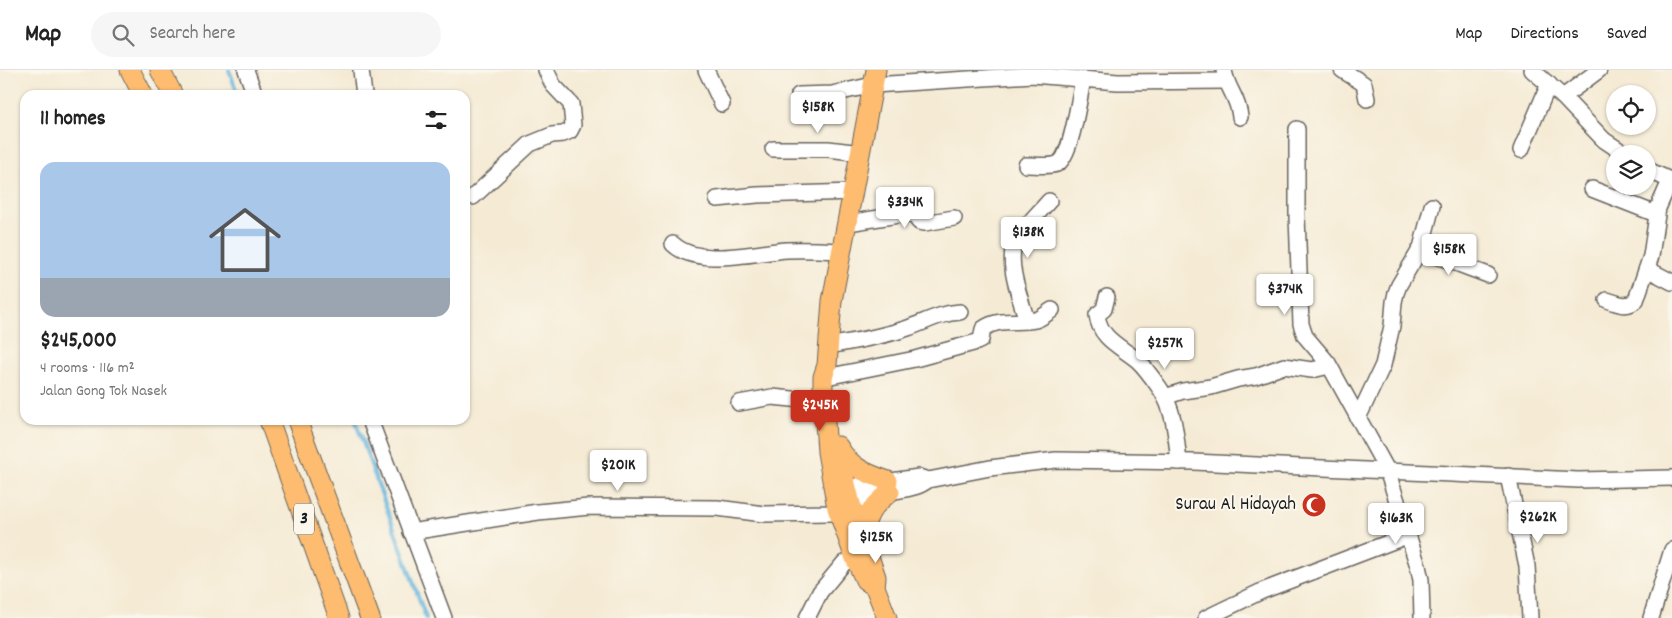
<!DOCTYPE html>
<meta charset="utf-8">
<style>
body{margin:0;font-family:Dekko,sans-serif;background:#f6f6f6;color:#222;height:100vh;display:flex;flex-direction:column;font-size:19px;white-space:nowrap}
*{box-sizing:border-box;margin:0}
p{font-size:16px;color:#767676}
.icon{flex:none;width:28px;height:28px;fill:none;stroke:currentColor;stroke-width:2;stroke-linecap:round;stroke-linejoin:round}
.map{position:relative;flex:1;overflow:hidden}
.details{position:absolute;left:20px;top:20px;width:450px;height:335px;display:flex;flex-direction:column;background:#fff;border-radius:15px;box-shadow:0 1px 4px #0004}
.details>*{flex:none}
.controls{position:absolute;left:1606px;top:15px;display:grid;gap:10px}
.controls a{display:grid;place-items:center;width:50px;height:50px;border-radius:50%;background:#fff;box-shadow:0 1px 4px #0004;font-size:25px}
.price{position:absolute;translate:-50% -42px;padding:0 11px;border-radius:5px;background:#fff;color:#222;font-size:16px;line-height:32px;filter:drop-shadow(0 1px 2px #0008)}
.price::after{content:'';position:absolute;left:50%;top:30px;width:15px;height:11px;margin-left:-8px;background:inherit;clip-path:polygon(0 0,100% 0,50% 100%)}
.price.active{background:#c8321e;color:#fff}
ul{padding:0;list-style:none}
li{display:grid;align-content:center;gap:10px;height:265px;padding:0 20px}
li+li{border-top:1px solid #e0e0e0}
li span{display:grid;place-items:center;height:155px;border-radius:15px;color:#555}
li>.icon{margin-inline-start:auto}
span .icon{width:90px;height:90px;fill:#fffc;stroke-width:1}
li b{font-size:21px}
h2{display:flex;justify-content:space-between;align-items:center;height:60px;padding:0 20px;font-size:21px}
header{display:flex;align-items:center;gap:30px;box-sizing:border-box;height:70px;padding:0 25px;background:#fff;border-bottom:1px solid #e0e0e0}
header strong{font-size:24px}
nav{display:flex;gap:28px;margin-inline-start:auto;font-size:18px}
.search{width:350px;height:45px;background:#f6f6f6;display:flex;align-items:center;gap:12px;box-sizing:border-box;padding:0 18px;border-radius:28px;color:#767676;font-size:19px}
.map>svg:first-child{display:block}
</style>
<header>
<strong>Map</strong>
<div class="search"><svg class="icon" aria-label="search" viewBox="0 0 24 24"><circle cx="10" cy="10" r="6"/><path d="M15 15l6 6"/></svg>Search here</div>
<nav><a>Map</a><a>Directions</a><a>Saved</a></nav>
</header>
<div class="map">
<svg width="1672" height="548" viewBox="0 0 1672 548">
<rect width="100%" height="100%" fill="#fbf7ec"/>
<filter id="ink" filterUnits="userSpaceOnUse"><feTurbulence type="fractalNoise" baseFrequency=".02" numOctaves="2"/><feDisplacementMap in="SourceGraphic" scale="10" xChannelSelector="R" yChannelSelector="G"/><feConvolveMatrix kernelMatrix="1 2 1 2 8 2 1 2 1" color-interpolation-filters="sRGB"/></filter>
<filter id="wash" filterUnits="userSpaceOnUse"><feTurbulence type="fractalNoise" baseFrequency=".0096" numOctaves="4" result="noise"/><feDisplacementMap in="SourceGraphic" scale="20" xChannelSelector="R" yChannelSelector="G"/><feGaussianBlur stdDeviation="1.12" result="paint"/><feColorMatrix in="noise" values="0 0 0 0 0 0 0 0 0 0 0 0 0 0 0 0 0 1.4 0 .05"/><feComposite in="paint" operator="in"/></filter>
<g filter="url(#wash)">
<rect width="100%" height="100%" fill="#f5ebd5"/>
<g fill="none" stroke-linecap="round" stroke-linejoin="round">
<g stroke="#61b4dd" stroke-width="4">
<path d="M229,0L238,25"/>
<path d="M355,350L426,548"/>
</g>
</g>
</g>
<g filter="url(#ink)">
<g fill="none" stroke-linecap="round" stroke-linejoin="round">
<defs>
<g id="minor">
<path d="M246,0L255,25"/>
<path d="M361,0L364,25"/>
<path d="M706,0L722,34"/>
<path d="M1224,0C1227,20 1238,26 1240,47"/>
<path d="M1342,0L1364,14L1367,29"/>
<path d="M1532,0L1563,27L1604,70L1625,84"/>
<path d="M799,25L832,24L873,15L1032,5L1118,12L1226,11"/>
<path d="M1563,27L1599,0"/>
<path d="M1297,59V146L1301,254L1305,266L1328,293L1387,400L1418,496L1421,510L1422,548"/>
<path d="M773,79H828L861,83"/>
<path d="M1521,80L1549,14"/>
<path d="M1026,95C1036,95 1048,97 1057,94C1071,89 1080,24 1083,9"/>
<path d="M1648,100L1672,111"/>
<path d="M1592,119L1656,144"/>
<path d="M473,127L530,74L552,65L563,64L570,61L573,55L571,34L553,15L546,0"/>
<path d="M717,129L757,125L854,122"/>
<path d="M848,153L898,145H914L919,152L925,153L954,148"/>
<path d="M673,174C698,198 756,182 787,180C805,179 823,180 842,181"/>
<path d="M1419,181L1448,190L1488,205"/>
<path d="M1647,199L1672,212"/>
<path d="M1107,227L1104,239L1097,245C1100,269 1120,276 1137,290C1146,298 1154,310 1161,320C1175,342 1176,367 1179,392"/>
<path d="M1607,230C1617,233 1627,239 1636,230L1651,186L1658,138L1670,111"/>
<path d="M1027,251C1021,230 1005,191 1016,171C1024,156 1038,144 1049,131"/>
<path d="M828,276C855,271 882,267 908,258C925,252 941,243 960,242"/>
<path d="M831,306L915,289L977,272L981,270L983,259C999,247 1017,254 1035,250C1041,249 1047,243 1052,240"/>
<path d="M1165,327L1183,321L1211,317L1238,309L1256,306L1284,296L1312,300L1329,296"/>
<path d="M739,333L772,327L823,332"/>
<path d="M1358,348L1383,295L1392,256L1394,232L1396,223L1399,215L1421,178L1432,136"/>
<path d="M370,350L444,548"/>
<path d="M1508,406L1527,496L1530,548"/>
<path d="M836,419L919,407L928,410"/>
<path d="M411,462L538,442L589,437L717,438L764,444L830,443C844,432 872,427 890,422C903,419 917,419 928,410L990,398L1056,390L1194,392L1578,410L1672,408"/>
<path d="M807,548L820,522L844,493L855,488"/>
<path d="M1206,548L1262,521L1409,465"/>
<path d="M1651,548L1672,480"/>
</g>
<g id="major">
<path d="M130,0L143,25"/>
<path d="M160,0L173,25"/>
<path d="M269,350L339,548"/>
<path d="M297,350L370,548"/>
<path d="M838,376C851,398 865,403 888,411"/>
<path d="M842,398L851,434L876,507L875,517L887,548"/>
<path d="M862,466C868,442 871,438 890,422"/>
<path d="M875,517L865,510L855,488L837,438L827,382L823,320V307L827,295L832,231L876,0"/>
</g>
</defs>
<use href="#minor" stroke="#68645d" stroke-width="18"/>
<use href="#major" stroke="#68645d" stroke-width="21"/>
<use href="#minor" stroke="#fff" stroke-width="15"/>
<use href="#major" stroke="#fdbc6f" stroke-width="19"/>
</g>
</g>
<defs>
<symbol id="mosque-disc" viewBox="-11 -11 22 22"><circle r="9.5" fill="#c8321e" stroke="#fbf7ec"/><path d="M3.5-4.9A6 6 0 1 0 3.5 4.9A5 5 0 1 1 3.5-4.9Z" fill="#fff"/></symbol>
</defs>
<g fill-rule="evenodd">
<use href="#mosque-disc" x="1300" y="421" width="28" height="28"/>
</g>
<g text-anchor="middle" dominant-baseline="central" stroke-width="4" stroke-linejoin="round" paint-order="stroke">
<rect fill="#fbf7ec" stroke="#5f5e5a" stroke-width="1" x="294" y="433.5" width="20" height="31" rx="4"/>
<g font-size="18" font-weight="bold" fill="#1c1c1c">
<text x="304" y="449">3</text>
</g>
<g font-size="19" fill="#1c1c1c" stroke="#fbf7ec" text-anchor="end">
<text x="1296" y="435">Surau Al Hidayah</text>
</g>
</g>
</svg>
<div class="controls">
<a><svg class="icon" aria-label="locate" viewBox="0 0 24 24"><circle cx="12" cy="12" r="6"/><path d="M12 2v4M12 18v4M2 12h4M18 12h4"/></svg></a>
<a><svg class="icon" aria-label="layers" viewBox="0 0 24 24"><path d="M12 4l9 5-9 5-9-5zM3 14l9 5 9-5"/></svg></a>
</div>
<b class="price" style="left:818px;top:64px">$158K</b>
<b class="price" style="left:905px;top:159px">$334K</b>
<b class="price" style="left:1028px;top:189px">$138K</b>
<b class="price" style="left:1449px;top:206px">$158K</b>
<b class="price" style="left:1285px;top:246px">$374K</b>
<b class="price" style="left:1165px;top:300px">$257K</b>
<b class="price active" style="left:820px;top:362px">$245K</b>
<b class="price" style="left:618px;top:422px">$201K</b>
<b class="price" style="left:1538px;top:474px">$262K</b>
<b class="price" style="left:1396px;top:475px">$163K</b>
<b class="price" style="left:876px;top:494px">$125K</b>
<section class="details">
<h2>11 homes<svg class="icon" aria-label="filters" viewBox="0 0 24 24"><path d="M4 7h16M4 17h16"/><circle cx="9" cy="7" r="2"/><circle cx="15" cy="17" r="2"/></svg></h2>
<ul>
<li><span style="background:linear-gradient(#a9c7e8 75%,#9aa5b1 0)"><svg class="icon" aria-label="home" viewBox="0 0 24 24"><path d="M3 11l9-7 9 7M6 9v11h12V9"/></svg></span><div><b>$245,000</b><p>4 rooms · 116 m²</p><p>Jalan Gong Tok Nasek</p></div></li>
</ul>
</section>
</div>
